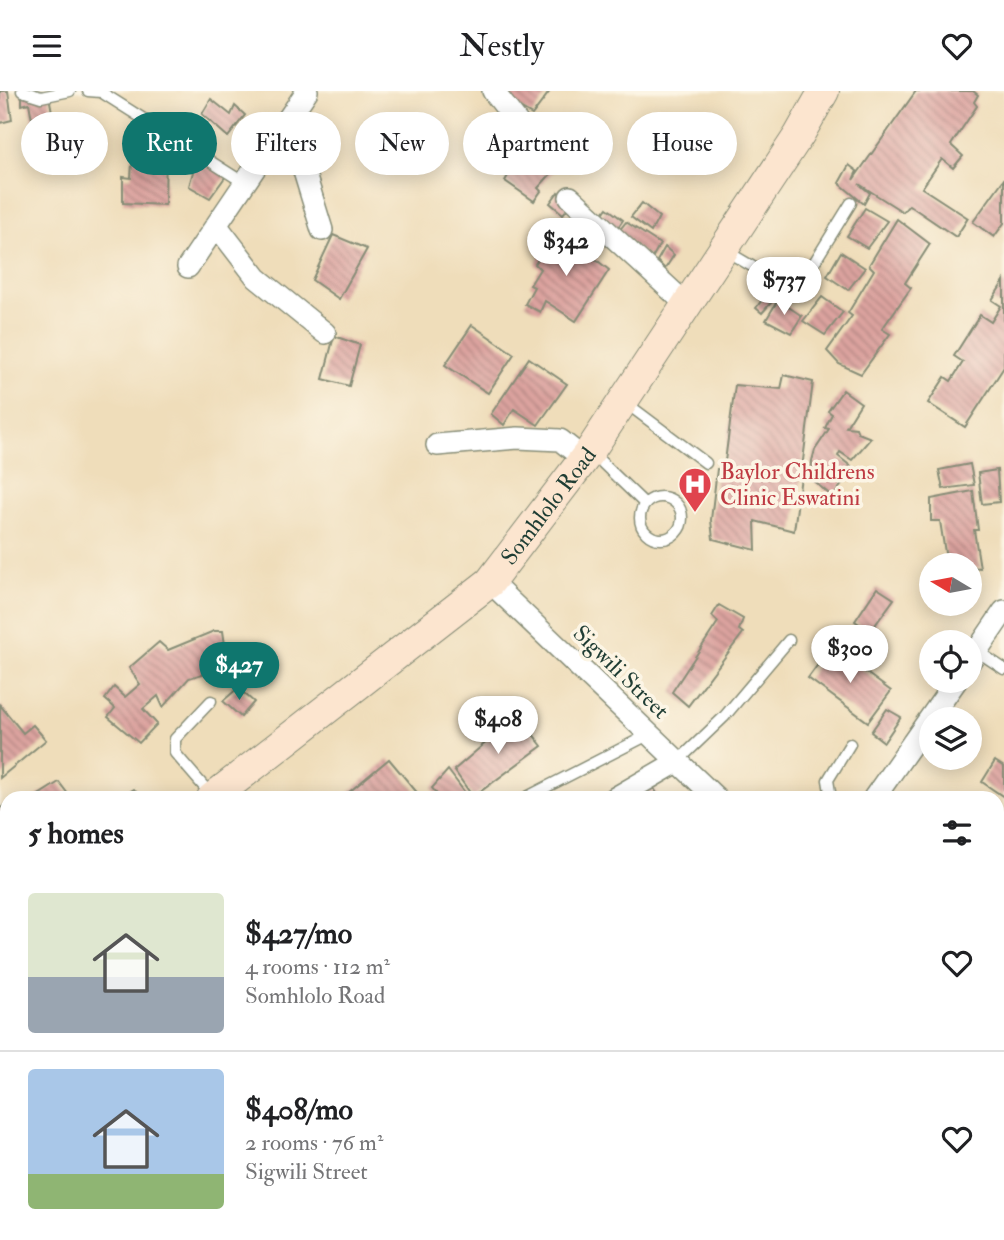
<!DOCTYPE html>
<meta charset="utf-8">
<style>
body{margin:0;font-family:"IM FELL Double Pica",serif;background:#f6f6f6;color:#202124;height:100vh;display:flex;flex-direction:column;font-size:26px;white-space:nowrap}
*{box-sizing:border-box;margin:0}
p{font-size:23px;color:#757577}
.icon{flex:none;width:38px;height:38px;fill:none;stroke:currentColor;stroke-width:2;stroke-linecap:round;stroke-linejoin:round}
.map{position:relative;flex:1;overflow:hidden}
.side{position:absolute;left:0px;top:700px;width:1004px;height:450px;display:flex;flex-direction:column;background:#fff;border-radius:21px 21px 0 0;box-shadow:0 4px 18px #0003}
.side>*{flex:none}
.guide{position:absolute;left:21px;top:21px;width:962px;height:63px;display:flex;gap:14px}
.needle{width:46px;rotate:280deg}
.controls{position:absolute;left:919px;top:462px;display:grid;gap:14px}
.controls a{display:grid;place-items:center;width:63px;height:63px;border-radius:50%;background:#fff;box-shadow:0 4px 18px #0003;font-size:35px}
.price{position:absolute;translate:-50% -60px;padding:0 16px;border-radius:24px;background:#fff;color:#222;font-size:23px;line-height:46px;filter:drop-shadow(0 2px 4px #0008)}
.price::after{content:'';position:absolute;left:50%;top:42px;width:21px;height:16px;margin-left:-10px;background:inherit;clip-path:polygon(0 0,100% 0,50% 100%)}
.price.active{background:#0f766e;color:#fff}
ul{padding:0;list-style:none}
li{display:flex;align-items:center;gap:21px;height:175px;padding:0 28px}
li+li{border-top:2px solid #e0e0e0}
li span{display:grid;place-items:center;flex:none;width:196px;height:140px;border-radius:7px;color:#555}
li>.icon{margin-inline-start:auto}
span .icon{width:84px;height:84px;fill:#fffc;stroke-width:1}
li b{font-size:30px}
h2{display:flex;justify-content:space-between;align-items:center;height:84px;padding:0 28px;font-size:30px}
.chip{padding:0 24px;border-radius:32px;background:#fff;box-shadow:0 4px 18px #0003;font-size:24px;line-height:63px}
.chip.active{background:#0f766e;color:#fff}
header{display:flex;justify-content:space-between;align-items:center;height:91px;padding:0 28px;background:#fff;font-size:32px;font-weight:600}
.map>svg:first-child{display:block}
</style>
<header><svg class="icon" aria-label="menu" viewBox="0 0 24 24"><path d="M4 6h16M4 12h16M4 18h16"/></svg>Nestly<svg class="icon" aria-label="heart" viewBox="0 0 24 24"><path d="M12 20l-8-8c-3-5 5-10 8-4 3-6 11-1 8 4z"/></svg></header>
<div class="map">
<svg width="1004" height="1149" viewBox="0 0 1004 1149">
<defs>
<pattern id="building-back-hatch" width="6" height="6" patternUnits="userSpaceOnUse" patternTransform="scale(1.75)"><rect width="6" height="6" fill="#dca39f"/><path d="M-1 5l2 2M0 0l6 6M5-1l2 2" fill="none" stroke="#b28682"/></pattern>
</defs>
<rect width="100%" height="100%" fill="#fcf5e5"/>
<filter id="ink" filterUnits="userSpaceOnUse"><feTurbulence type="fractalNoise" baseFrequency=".0143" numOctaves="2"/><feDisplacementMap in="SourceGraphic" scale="14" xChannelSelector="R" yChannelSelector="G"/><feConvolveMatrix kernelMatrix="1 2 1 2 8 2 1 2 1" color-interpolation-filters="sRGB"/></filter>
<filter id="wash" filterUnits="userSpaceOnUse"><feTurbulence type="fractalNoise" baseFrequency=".00686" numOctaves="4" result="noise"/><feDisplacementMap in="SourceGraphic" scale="28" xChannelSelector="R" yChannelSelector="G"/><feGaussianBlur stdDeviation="1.57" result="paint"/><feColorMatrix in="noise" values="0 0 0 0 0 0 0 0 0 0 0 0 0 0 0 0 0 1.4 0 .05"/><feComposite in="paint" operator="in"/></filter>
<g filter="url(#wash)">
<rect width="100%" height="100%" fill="#efddba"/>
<g id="blocks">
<g fill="url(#building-back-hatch)">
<path d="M0,0H8L12,29L0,32Z"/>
<path d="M26,0H48L56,42L35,45L29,12L22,14V1Z"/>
<path d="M500,0L530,1L550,0L532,24L497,4Z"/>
<path d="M916,0H973L978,4L974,11L977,15L951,54L963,65L953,77L942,68L922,97L968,127L956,146L909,114L903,121L859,93L870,102L864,113L839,92L849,74L857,80L853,89Z"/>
<path d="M211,8L231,24L235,15L245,24L228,46L202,23Z"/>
<path d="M539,30L573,51L562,67L558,65L552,72L557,76L538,97L541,100L534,110L505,90Z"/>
<path d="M166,56L165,114L123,112V86L131,87L133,57Z"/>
<path d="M207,68L228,82L210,107L189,95L193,81L187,77L195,69L201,73Z"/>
<path d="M1004,88V132L994,146L973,131Z"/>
<path d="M558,101L571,113L563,123L550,112Z"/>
<path d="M642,112L659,126L651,141L631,126Z"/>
<path d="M607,117L623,129L616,139L598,129Z"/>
<path d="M865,117L887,130L867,157L847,145Z"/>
<path d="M897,128L930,153L905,192L911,197L882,238L890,243L861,283L839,273L827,260L852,225L848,222L874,179L869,174Z"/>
<path d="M626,131L660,153L652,167L615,145Z"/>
<path d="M563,142L609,179L576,230L545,210L540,221L525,213L534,196L530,194L540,178L535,173L554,143L560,149Z"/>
<path d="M333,144L367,158L339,208L312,189Z"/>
<path d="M665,156L674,164L665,178L657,170Z"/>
<path d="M841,161L865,177L848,199L827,185Z"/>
<path d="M1004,190V276L965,336L928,312L945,286L951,290L963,271L954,265L980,224L991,231L1001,215L992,209Z"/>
<path d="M768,201L775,207L762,222L756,217Z"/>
<path d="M822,206L843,221L825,244L803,230Z"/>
<path d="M778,209L802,225L791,242L766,229Z"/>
<path d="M472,234L514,263L488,302L445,274Z"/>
<path d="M334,245L360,254L349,295L323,288Z"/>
<path d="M529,267L567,293L538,334L514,318L504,334L491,323Z"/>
<path d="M784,284L813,291L794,440L755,430L756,459L713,448L711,429L717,378H724L735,294L781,298Z"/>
<path d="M843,299L861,312L846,336L856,337L858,342L871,347L852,369L840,361L838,365L853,377L833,406L811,388L812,370L815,359L829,338L825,337L832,323L828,320Z"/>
<path d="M970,373L974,394L943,398L939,379Z"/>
<path d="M997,379L999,411L982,413L978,382Z"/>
<path d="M973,400L978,439H974L980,477L947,474L940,430H931V408Z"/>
<path d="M877,497L894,508L870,541L855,530Z"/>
<path d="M719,514L743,528L739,539L743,542L688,615L672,601L718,531L712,525Z"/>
<path d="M214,540H223L228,575L189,587L163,616L158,605L143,618L157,633L139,652L108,626L115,617L105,608L114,596L125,606L140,593L129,577L159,551L168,559Z"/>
<path d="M831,556L891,600L868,631L808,587Z"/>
<path d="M238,597L254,611L241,626L223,610Z"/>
<path d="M0,614L23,642L33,634L46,649L0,687Z"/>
<path d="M887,618L901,626L884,651L871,641Z"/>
<path d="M518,624L542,655L473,706L454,679Z"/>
<path d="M389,668L420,705L342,707Z"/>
<path d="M995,670L1004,676V706L982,691Z"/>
<path d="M448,679L469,707H440L432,697Z"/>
<path d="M59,691L71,707H34Z"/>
<path d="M652,694L658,704L654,707H632Z"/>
<path d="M134,698L141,707H124L123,705Z"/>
<path d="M7,712V775L0,781V718Z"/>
<path d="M998,995L1004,1004V1017L998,1021Z"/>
<path d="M190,1143H237L241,1149H180Z"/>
<path d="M527,1143H542L546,1149H518Z"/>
<path d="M722,1143H769L772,1145L766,1149H726Z"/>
</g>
</g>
</g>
<g filter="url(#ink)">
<use href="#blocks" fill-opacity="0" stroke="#878d77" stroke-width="2"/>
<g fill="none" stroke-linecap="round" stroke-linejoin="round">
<defs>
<g id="service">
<path d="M22,0L41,6L70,0"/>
<path d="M88,0L101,1L246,93"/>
<path d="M726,160L796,201L851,112"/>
<path d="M626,312L706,372"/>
<path d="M592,362L645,413"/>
<circle cx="661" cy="427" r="21"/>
<path d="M977,560L1004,578"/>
<path d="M211,610L175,648V662L212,705"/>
<path d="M677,671L724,626L789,549"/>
<path d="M525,707L648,644"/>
<path d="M831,707L828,689L850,653"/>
</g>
<g id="minor">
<path d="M493,0L521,36"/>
<path d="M288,28L322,139"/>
<path d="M570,106L687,214"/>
<path d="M217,135L257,187L325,242"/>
<path d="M188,176L307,0"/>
<path d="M437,354L518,347L560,349L584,368"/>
<path d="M490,491L716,707"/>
<path d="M970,570L1004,520"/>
<path d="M615,707L677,671"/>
<path d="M874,707L956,590"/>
<path d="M0,1055L7,1063"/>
<path d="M77,1143L82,1149"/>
<path d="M314,1143L321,1149"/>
<path d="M370,1149L378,1143"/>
<path d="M500,1149L503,1143"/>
<path d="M1002,1149L1004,1139"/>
</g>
<g id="secondary">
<path id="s1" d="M212,707L490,491L590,360L799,44L824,0"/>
<path d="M0,898L7,890"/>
</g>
</defs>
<use href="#service" stroke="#878d77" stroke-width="13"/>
<use href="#minor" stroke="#878d77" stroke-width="24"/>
<use href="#secondary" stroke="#878d77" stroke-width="32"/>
<use href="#service" stroke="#fff" stroke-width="10"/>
<use href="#minor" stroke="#fff" stroke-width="21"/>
<use href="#secondary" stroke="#fce5cf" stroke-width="30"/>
</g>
</g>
<defs>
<symbol id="hospital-pin" viewBox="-11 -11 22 30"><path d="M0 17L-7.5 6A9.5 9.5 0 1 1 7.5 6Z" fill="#e0444e" stroke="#fcf5e5"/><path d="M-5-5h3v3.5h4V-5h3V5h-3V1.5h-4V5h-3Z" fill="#fff"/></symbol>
</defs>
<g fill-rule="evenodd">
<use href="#hospital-pin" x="676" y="374" width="38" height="52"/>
</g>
<g text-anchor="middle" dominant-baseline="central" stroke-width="7" stroke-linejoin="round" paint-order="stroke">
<g font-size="23" fill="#be3a42" stroke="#fcf5e5" text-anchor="start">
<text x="720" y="380">Baylor Childrens<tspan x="720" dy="26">Clinic Eswatini</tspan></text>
</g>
<g font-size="23" fill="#1f3d34" stroke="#fcf5e5">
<text stroke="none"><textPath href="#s1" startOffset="448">Somhlolo Road</textPath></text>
<text transform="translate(621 581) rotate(44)">Sigwili Street</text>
</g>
</g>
</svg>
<div class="controls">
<a><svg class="needle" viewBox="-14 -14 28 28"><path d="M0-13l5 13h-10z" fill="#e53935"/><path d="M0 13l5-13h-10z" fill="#757577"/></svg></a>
<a><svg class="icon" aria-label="locate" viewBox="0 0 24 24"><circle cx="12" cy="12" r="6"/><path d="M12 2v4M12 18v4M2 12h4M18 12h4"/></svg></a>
<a><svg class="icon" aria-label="layers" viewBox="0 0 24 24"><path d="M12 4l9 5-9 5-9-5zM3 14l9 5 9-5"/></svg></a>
</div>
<b class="price" style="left:566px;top:187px">$342</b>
<b class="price" style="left:784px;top:226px">$737</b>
<b class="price" style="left:850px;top:594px">$300</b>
<b class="price active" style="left:239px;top:611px">$427</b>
<b class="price" style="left:498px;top:665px">$408</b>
<div class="guide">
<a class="chip">Buy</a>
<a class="chip active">Rent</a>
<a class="chip">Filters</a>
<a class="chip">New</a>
<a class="chip">Apartment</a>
<a class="chip">House</a>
</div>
<section class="side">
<h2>5 homes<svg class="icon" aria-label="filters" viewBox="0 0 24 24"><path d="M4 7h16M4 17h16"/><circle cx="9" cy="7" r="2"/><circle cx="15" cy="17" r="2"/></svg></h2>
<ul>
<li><span style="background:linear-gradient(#dfe7d0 60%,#9aa5b1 0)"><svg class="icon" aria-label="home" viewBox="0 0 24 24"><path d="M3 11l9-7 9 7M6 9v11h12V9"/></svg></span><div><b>$427/mo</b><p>4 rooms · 112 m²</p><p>Somhlolo Road</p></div><svg class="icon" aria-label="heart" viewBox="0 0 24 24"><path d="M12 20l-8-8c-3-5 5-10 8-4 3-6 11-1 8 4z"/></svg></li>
<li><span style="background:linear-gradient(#a9c7e8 75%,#8fb573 0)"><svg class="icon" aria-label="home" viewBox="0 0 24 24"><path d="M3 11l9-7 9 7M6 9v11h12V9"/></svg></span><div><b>$408/mo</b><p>2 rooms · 76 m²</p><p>Sigwili Street</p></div><svg class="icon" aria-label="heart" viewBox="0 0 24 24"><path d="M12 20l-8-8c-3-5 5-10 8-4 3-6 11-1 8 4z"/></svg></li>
</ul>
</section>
</div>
